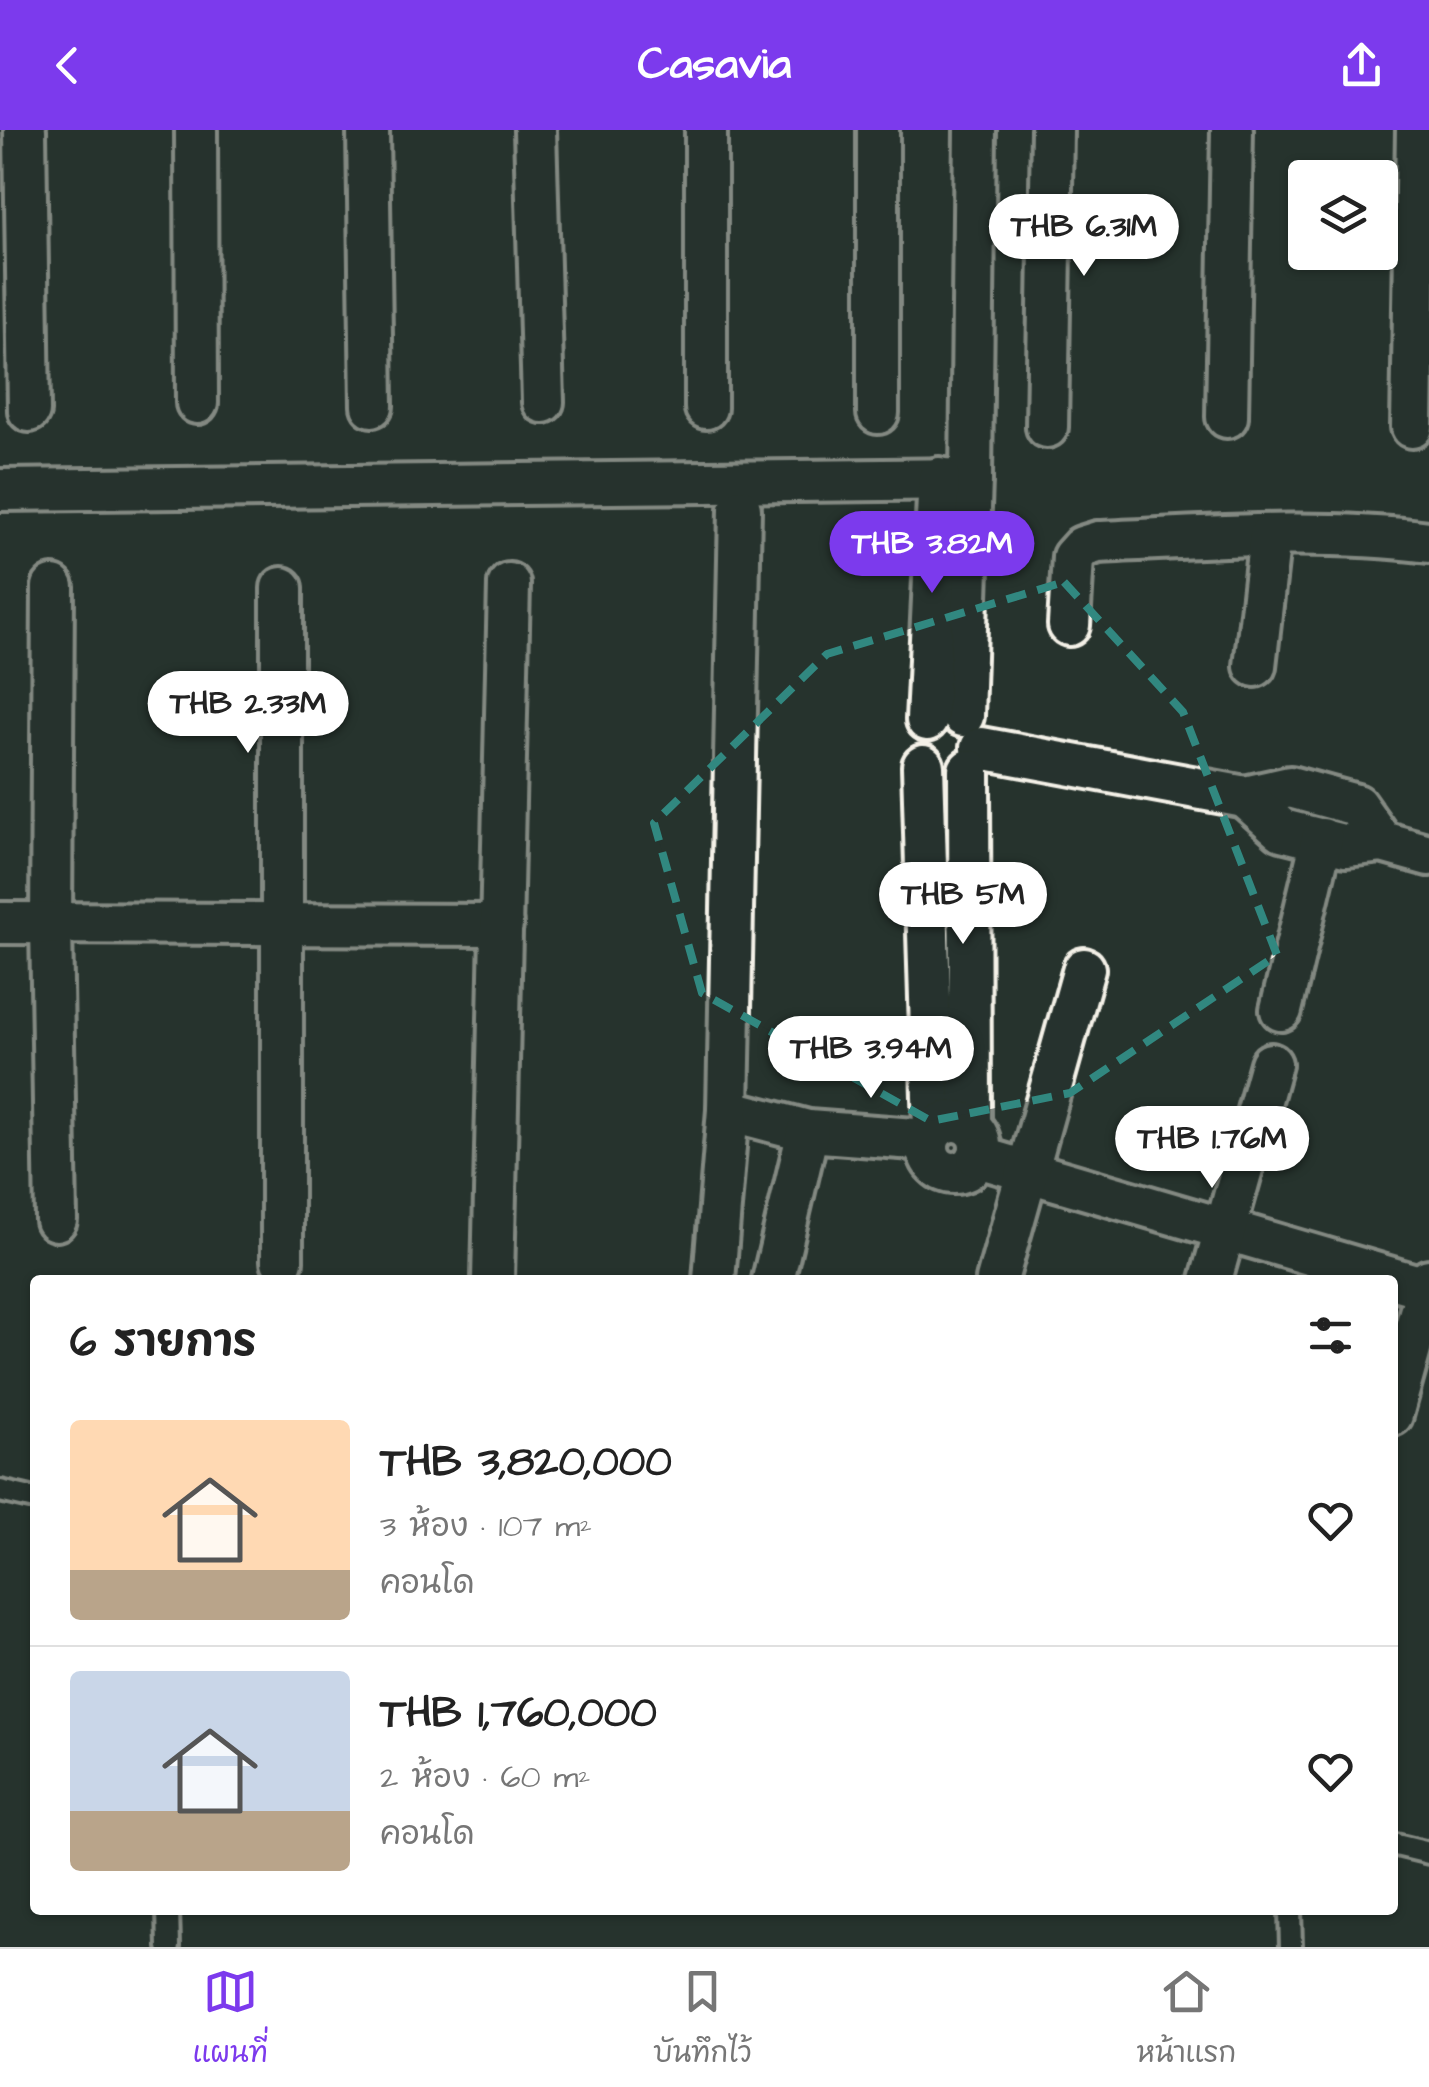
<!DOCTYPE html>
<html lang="th">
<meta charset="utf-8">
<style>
body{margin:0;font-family:"Architects Daughter","Playpen Sans Thai",sans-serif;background:#f2f2f2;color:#222;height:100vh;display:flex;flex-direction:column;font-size:38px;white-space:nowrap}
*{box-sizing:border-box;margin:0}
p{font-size:32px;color:#767676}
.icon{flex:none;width:55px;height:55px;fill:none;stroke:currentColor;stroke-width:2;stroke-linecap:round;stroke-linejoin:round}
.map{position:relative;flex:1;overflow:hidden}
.side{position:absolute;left:30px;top:1145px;width:1368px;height:640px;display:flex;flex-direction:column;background:#fff;border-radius:10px;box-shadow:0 2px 8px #0004}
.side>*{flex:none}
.fabs{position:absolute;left:1288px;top:30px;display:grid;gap:20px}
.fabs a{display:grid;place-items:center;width:110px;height:110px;border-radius:10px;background:#fff;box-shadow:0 2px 8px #0004;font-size:50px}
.price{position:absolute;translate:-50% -85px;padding:0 22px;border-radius:35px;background:#fff;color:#222;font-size:32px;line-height:65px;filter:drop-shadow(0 2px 5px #0008)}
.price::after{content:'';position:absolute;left:50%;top:60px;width:30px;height:22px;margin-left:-15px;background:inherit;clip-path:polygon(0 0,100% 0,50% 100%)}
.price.selected{background:#7c3aed;color:#fff}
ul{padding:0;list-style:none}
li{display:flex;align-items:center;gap:30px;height:250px;padding:0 40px}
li+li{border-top:2px solid #e0e0e0}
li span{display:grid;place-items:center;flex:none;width:280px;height:200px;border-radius:10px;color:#555}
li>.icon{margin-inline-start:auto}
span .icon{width:120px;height:120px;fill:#fffc;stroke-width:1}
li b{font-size:42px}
h2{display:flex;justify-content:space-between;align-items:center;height:120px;padding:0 40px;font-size:42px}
header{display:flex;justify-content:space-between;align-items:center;height:130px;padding:0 40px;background:#7c3aed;color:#fff;font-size:45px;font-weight:700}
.tab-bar{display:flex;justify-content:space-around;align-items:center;height:140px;border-top:2px solid #e0e0e0;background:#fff;font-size:28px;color:#767676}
.tab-bar a{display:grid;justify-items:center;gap:5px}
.tab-bar .selected{color:#7c3aed}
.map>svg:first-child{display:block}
</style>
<header><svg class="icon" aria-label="back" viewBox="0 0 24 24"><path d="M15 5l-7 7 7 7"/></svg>Casavia<svg class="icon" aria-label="share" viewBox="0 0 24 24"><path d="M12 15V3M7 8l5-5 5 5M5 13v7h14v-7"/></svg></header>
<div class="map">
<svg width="1429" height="1817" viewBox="0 0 1429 1817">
<rect width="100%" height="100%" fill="#26332d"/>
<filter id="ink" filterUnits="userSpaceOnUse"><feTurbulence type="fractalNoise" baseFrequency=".01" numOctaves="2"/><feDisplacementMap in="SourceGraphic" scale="20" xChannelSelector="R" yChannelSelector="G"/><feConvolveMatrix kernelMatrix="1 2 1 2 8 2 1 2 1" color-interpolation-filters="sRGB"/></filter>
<g filter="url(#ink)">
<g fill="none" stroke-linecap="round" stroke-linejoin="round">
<defs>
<g id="service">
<path d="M0,1361L35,1369"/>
<path d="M1392,1714L1429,1723"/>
<path d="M168,1780L169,1817"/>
<path d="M1290,1780L1291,1817"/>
</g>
<g id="minor">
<path d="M25,0L29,281"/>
<path d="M196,0L197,273"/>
<path d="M368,0L372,276"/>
<path d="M535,0L543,272"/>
<path d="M706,0V278"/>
<path d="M878,0V283"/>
<path d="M1227,287L1232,0"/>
<path d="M1047,297L1052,0"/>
<path d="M1412,297L1417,0"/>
<path d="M0,360L971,349"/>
<path d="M53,457L51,794L56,1090"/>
<path d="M1069,495L1073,427L1082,417L1098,412C1208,407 1319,398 1429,412"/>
<path d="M1255,536L1270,405"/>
<path d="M963,586L971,349L975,0"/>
<path d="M927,590L939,348"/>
<path d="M981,618L1245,667L1290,657L1356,675L1382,712"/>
<path d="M923,636L934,1000"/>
<path d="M969,640L970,995"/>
<path d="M1245,667L1282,700L1346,716L1382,712L1429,725"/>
<path d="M0,793L502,795"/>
<path d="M1281,880L1322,709"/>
<path d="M728,980L808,1001L928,1010"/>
<circle cx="954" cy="1017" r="26"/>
<path d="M978,1027L1429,1159"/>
<path d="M282,1131V458"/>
<path d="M493,1150L509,454"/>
<path d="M714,1150L728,980L740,379"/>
<path d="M773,1150L808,1001"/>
<path d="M997,1150L1084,839"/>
<path d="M1211,1150L1271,934"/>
<path d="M1392,1285L1429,1150"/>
</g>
</defs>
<use href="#service" stroke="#f4f1e8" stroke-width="28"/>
<use href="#minor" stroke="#f4f1e8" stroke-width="48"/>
<use href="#service" stroke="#26332d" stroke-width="20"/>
<use href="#minor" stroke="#26332d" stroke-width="40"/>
</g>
</g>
<path d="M0 0H1429V1817H0ZM1064,452L1183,582L1277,825L1070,963L931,991L702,863L654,693L827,524Z" fill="#26332d" fill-opacity=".55" fill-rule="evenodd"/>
<path fill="none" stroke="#318880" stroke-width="8" stroke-dasharray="20 12" stroke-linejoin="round" d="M1064,452L1183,582L1277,825L1070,963L931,991L702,863L654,693L827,524Z"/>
</svg>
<div class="fabs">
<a><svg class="icon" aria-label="layers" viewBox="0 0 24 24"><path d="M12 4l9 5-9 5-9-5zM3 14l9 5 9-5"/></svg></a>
</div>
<b class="price" style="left:1084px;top:149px">THB 6.31M</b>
<b class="price selected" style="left:932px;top:466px">THB 3.82M</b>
<b class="price" style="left:248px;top:626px">THB 2.33M</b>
<b class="price" style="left:963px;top:817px">THB 5M</b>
<b class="price" style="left:871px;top:971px">THB 3.94M</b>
<b class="price" style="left:1212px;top:1061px">THB 1.76M</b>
<section class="side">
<h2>6 รายการ<svg class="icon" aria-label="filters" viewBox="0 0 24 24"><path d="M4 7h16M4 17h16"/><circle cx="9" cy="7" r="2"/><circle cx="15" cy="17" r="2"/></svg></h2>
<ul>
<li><span style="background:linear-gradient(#ffd9b3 75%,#b9a48a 0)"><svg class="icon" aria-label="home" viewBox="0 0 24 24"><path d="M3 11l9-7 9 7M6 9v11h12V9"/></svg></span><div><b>THB 3,820,000</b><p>3 ห้อง · 107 m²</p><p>คอนโด</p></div><svg class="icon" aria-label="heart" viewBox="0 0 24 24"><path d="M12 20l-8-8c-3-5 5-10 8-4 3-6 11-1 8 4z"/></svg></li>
<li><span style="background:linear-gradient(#c9d6e8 70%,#b9a48a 0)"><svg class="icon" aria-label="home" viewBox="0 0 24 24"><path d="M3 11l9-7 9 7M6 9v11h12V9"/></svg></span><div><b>THB 1,760,000</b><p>2 ห้อง · 60 m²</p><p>คอนโด</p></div><svg class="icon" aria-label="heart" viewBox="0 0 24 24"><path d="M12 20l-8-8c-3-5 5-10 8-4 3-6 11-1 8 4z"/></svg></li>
</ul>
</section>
</div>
<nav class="tab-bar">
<a class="selected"><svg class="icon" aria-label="map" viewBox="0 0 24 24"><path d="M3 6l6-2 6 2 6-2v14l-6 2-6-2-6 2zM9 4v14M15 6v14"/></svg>แผนที่</a>
<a><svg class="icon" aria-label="saved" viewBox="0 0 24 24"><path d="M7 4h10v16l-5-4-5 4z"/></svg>บันทึกไว้</a>
<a><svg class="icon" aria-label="home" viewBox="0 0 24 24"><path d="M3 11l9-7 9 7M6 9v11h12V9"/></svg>หน้าแรก</a>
</nav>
